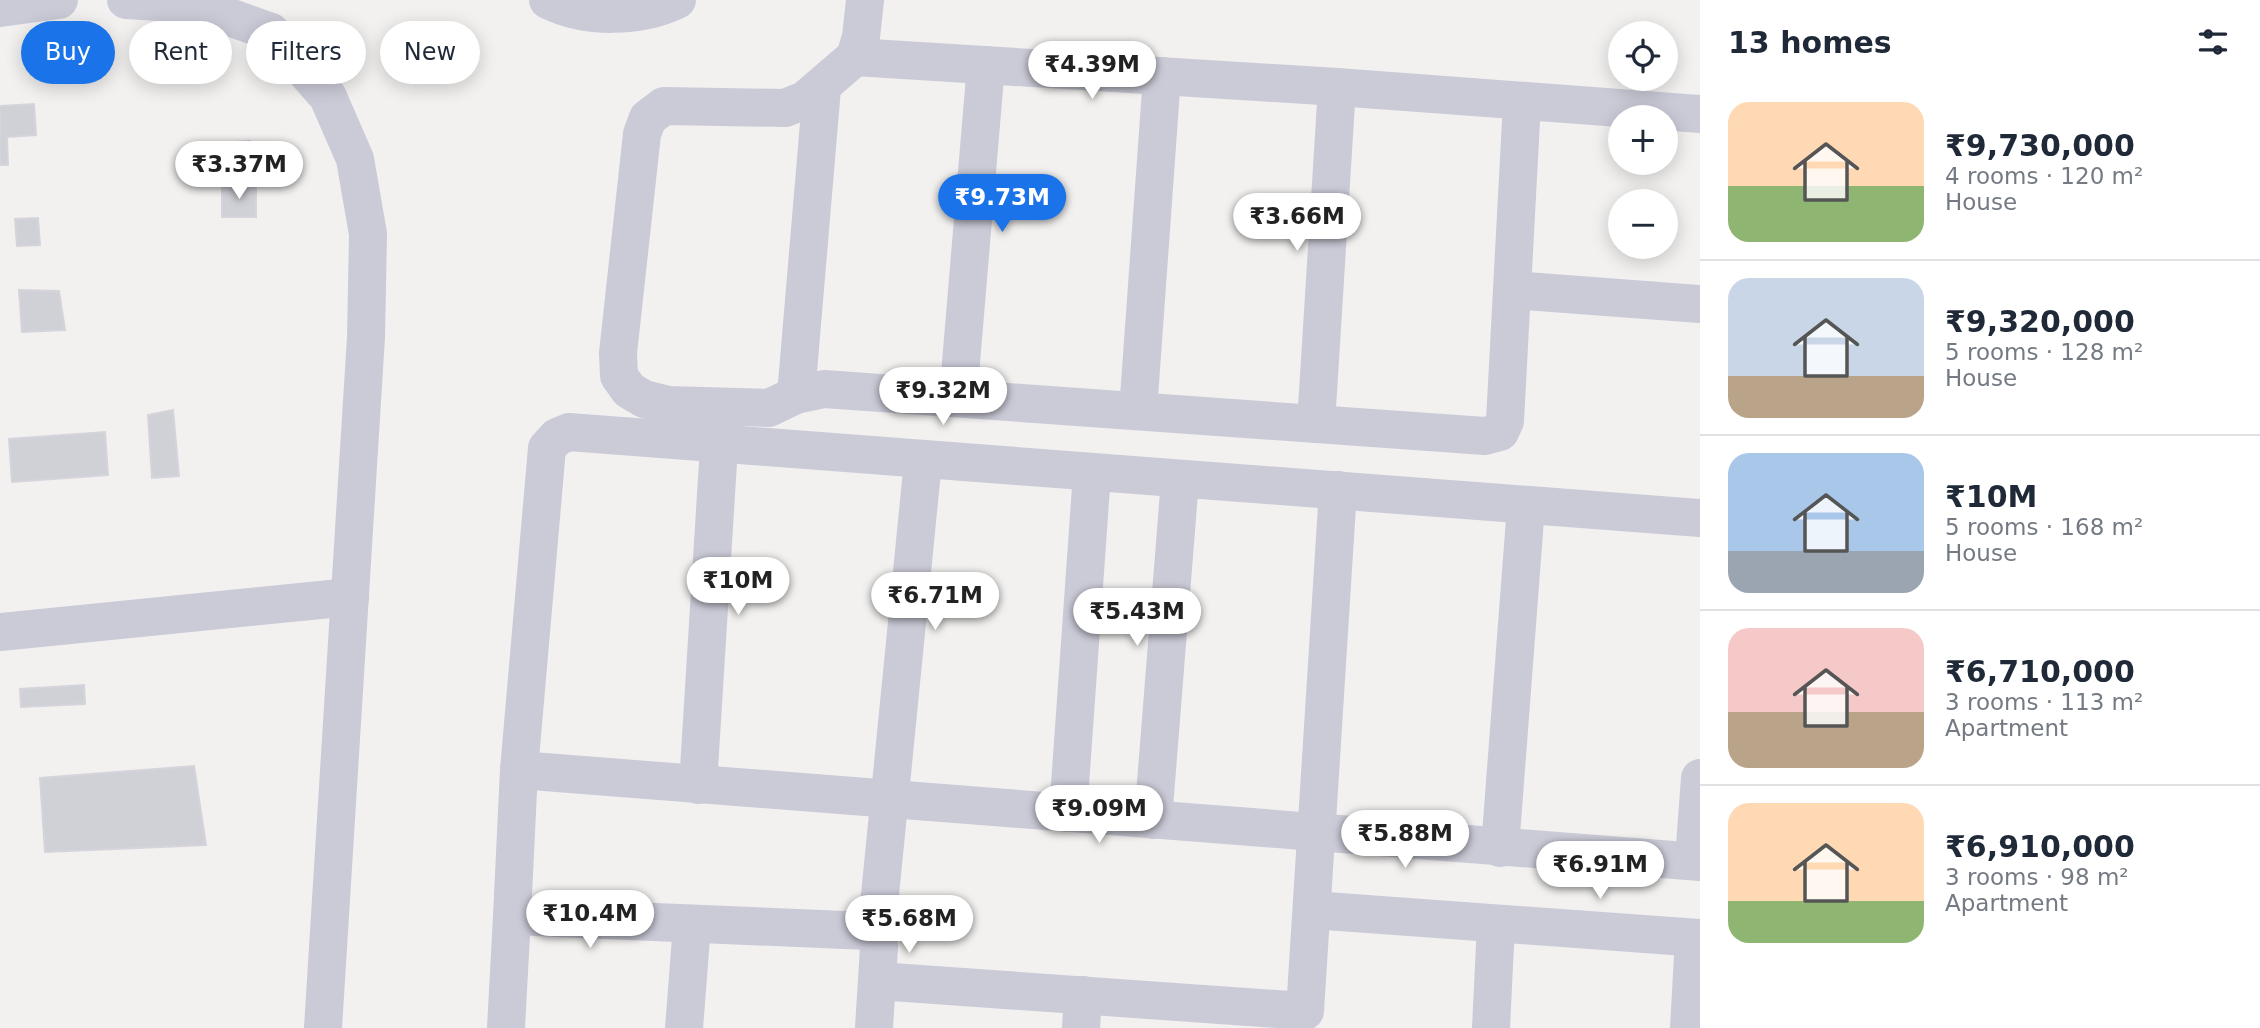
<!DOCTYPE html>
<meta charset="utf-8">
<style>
body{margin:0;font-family:"DejaVu Sans",sans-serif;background:#f6f6f7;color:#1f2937;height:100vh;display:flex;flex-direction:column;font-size:26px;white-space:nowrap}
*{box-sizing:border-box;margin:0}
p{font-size:23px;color:#747a83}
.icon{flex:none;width:38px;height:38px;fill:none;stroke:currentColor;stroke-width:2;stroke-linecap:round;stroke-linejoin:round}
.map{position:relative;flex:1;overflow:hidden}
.details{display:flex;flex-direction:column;background:#fff;width:560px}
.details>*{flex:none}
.banner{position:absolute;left:21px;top:21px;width:665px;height:63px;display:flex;gap:14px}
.buttons{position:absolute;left:1608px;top:21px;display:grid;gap:14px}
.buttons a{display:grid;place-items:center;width:70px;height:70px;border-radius:50%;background:#fff;box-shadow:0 4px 18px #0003;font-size:35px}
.price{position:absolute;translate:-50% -60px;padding:0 16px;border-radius:24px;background:#fff;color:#222;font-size:23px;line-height:46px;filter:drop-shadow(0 2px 4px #0008)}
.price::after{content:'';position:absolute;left:50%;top:42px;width:21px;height:16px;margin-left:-10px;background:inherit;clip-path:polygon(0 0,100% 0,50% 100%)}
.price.on{background:#1a73e8;color:#fff}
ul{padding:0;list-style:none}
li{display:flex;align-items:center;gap:21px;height:175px;padding:0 28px}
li+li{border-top:2px solid #e0e1e3}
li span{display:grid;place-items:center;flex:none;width:196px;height:140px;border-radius:21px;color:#555}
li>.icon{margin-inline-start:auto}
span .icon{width:84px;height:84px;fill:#fffc;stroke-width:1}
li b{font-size:30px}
h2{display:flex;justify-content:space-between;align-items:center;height:84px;padding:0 28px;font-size:30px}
.pill{padding:0 24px;border-radius:32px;background:#fff;box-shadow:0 4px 18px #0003;font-size:24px;line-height:63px}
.pill.on{background:#1a73e8;color:#fff}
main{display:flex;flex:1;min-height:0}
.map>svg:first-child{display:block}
</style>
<main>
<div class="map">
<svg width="1700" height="1028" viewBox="0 0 1700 1028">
<rect width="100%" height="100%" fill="#f2f1f0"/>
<g fill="#d0d0d7" stroke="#d6d4db" stroke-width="2">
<path d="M34,104L36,135L7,137L8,165H0V106Z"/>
<path d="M250,141L252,172L221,174L219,143Z"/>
<rect x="222" y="185" width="34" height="32"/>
<path d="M38,218L40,245L17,246L15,219Z"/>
<path d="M19,290L59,291L65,330L22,332Z"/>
<path d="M173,410L179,476L152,478L148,415Z"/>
<path d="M105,432L108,475L12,482L9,439Z"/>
<path d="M84,685L85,704L21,707L20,689Z"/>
<path d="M194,766L206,845L45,852L40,778Z"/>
</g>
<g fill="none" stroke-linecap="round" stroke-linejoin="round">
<g stroke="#cbcbd8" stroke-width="38">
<path d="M126,0L193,4L271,32L328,97L355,159L368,234L366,337L323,1028"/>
<path d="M548,0C586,19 640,18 677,0"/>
<path d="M865,0L861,37L855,57L805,100L785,108L664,106L648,118L642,134L618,353L619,376L629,390L644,399L668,405L769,408L796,395L824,389L1485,436L1500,432L1505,421L1522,102"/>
<path d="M0,8L59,0"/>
<path d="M855,57L1337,87L1700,114"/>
<path d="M1512,290L1700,304"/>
<path d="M796,395L822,88"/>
<path d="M958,398L986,65"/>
<path d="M1138,411L1162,76"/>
<path d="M1316,424L1337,87"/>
<path d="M1700,518L569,432L557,437L547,448L519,770L1700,862"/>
<path d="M0,632L350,597"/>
<path d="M519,770L512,916L868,931L876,935"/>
<path d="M698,785L719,446"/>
<path d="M1068,813L1092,473"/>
<path d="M1153,820L1180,480"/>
<path d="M1500,848L1526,506"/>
<path d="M1694,859L1700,778"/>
<path d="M1312,910L1700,938"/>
<path d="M878,981L1305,1011L1338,490"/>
<path d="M506,1028L512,916"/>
<path d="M684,1028L692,925"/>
<path d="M874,1028L879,947L876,935L923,461"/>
<path d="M1081,1028L1083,995"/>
<path d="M1491,1028L1496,924"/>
<path d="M1689,1028L1694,938"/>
</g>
</g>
</svg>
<div class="buttons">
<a><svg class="icon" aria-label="locate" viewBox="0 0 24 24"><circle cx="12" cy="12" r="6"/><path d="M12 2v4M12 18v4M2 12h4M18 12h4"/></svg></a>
<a>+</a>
<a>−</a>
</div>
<b class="price" style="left:1092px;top:101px">₹4.39M</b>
<b class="price" style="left:239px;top:201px">₹3.37M</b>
<b class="price on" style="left:1002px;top:234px">₹9.73M</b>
<b class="price" style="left:1297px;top:253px">₹3.66M</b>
<b class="price" style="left:943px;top:427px">₹9.32M</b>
<b class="price" style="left:738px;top:617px">₹10M</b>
<b class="price" style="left:935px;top:632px">₹6.71M</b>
<b class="price" style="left:1137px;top:648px">₹5.43M</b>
<b class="price" style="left:1099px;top:845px">₹9.09M</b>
<b class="price" style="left:1405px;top:870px">₹5.88M</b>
<b class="price" style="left:1600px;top:901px">₹6.91M</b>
<b class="price" style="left:590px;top:950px">₹10.4M</b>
<b class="price" style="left:909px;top:955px">₹5.68M</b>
<div class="banner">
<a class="pill on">Buy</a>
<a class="pill">Rent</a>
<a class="pill">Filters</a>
<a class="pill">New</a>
</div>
</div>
<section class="details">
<h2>13 homes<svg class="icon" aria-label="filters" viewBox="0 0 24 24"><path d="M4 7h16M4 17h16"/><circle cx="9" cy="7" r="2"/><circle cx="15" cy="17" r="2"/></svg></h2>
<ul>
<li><span style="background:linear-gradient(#ffd9b3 60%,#8fb573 0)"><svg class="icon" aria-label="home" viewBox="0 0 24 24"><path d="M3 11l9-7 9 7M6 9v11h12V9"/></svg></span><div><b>₹9,730,000</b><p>4 rooms · 120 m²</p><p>House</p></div></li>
<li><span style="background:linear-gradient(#c9d6e8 70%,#b9a48a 0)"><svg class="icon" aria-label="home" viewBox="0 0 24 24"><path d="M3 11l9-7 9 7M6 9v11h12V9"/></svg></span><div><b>₹9,320,000</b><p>5 rooms · 128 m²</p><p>House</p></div></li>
<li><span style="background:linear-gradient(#a9c7e8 70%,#9aa5b1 0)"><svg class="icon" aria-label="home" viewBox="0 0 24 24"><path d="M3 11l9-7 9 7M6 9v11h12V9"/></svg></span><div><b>₹10M</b><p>5 rooms · 168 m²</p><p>House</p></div></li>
<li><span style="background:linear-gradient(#f6c9c9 60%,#b9a48a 0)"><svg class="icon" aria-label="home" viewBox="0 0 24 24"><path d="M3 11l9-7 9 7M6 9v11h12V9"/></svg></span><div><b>₹6,710,000</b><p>3 rooms · 113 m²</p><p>Apartment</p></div></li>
<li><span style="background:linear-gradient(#ffd9b3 70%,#8fb573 0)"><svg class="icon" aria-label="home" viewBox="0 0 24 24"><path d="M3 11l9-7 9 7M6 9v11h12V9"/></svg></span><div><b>₹6,910,000</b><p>3 rooms · 98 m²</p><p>Apartment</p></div></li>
</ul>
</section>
</main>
